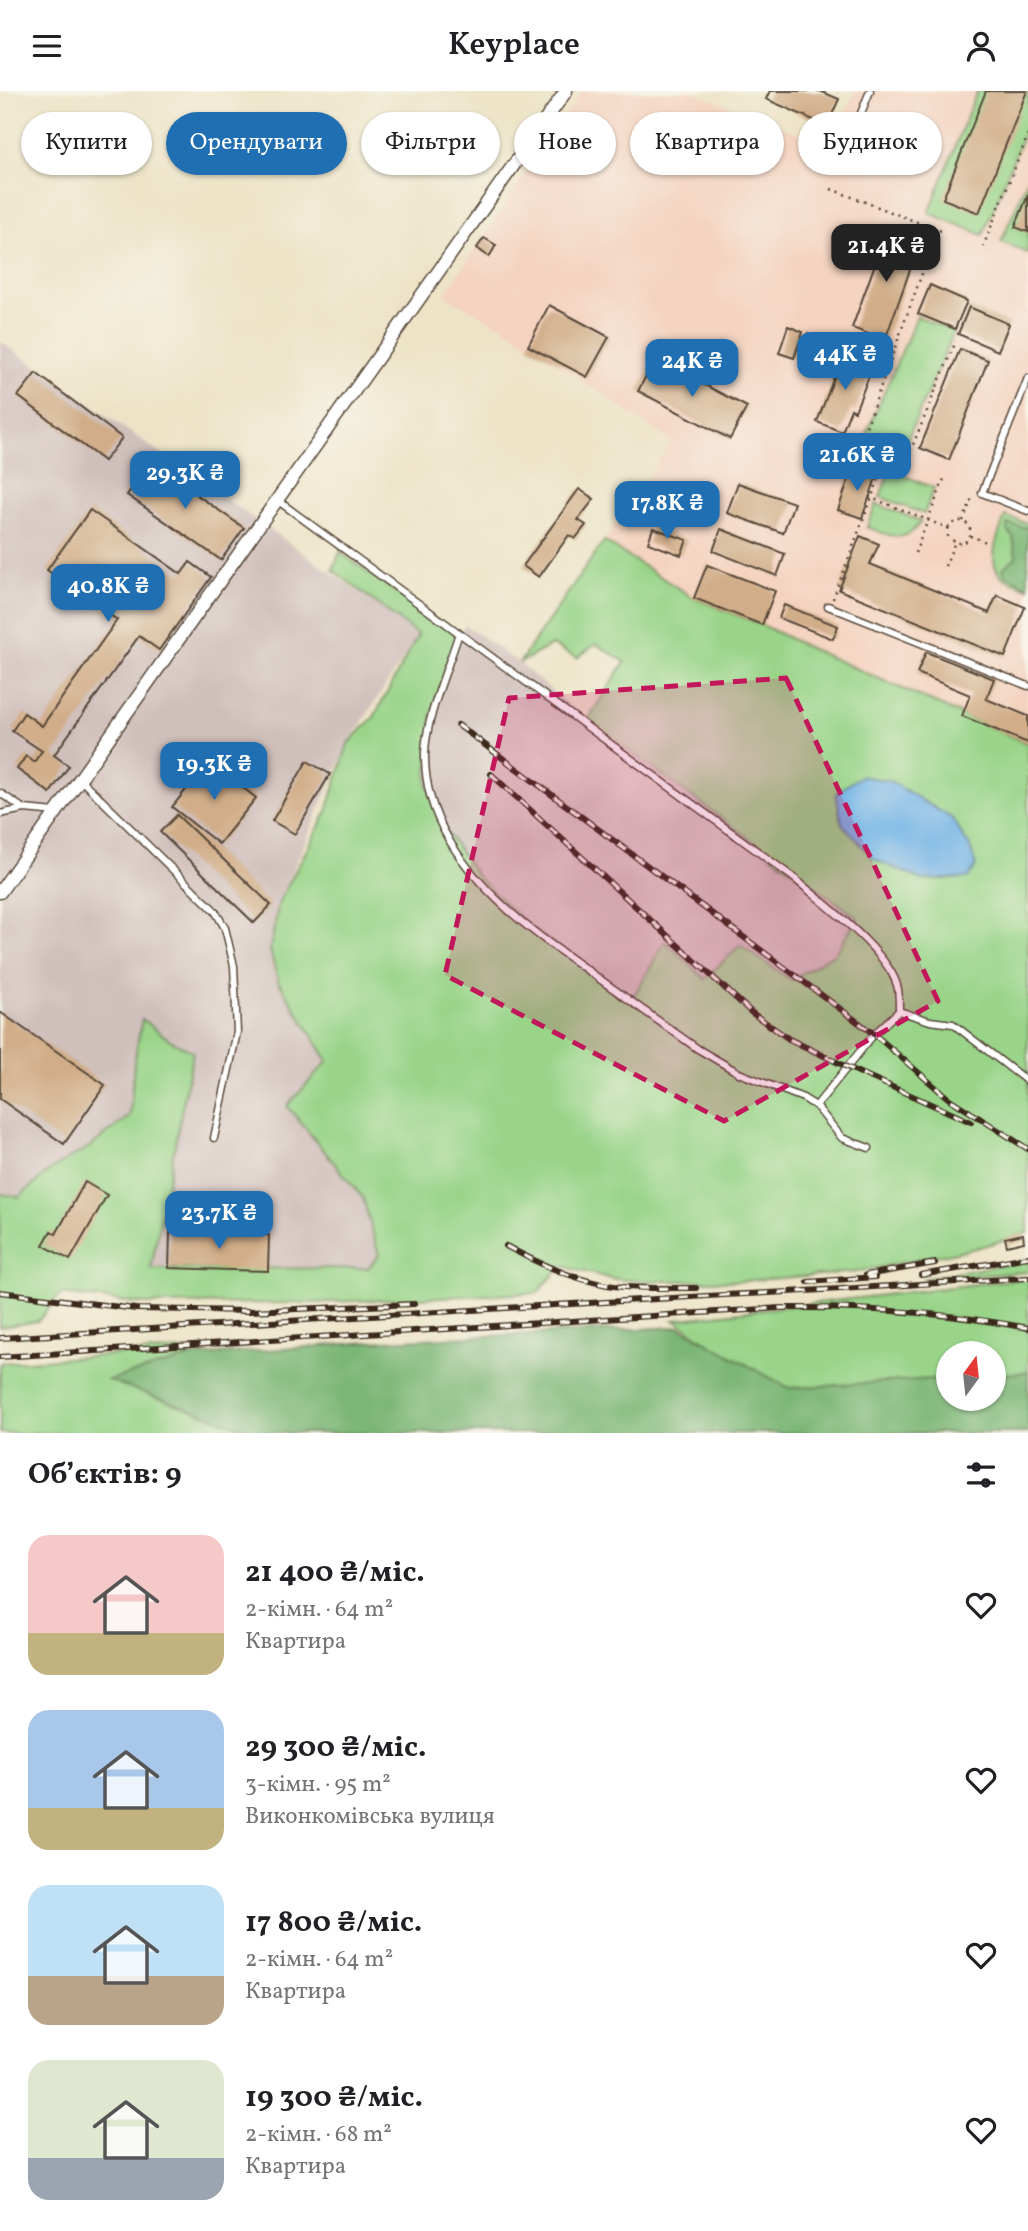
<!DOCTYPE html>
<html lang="uk">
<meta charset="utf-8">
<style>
body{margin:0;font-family:Vollkorn,serif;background:#f6f6f6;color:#202124;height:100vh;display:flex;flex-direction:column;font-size:26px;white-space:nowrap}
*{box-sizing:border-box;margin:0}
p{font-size:23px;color:#757577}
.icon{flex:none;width:38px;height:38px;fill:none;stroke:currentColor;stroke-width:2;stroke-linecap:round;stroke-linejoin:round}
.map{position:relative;height:1342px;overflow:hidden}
.side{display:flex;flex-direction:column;background:#fff;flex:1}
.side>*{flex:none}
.top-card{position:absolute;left:21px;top:21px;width:987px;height:63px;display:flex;gap:14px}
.needle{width:46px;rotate:15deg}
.fabs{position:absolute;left:936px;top:1250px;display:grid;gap:14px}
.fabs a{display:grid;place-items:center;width:70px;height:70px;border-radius:50%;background:#fff;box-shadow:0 2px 5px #0004;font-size:35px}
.price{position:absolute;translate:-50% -60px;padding:0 16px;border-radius:14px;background:#1f6fb2;color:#fff;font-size:23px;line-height:46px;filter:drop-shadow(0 2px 4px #0008)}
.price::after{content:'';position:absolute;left:50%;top:42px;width:21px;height:16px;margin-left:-10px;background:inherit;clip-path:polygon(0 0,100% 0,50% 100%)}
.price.on{background:#222;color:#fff}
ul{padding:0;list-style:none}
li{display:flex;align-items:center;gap:21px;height:175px;padding:0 28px}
li span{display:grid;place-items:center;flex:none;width:196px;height:140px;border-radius:21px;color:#555}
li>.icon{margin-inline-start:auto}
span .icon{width:84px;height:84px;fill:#fffc;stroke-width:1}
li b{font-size:30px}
h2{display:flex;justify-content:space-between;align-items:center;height:84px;padding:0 28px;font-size:30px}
.pill{padding:0 24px;border-radius:32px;background:#fff;box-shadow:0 2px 5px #0004;font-size:24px;line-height:63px}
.pill.on{background:#1f6fb2;color:#fff}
header{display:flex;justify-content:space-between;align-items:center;height:91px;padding:0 28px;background:#fff;font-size:32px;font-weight:600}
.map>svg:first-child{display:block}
</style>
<header><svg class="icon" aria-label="menu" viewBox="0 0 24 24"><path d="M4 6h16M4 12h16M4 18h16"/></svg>Keyplace<svg class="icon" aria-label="person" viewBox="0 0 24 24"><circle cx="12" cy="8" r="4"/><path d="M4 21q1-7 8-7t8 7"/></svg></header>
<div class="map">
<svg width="1028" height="1342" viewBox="0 0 1028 1342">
<rect width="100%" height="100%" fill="#f7f3e8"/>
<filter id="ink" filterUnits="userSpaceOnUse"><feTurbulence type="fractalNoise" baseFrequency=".0143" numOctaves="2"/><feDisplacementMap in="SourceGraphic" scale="14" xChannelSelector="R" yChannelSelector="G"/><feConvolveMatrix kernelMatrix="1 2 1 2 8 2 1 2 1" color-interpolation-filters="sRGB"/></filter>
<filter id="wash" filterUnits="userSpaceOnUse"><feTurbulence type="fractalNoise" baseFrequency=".00686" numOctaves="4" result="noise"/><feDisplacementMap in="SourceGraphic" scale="28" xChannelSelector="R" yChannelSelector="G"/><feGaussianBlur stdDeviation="1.57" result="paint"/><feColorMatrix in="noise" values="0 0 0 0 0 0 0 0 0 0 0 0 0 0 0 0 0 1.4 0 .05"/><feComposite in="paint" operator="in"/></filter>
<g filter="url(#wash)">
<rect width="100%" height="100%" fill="#ede4c7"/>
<path fill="#f4d3c0" d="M582,0H690L831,55L855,0H1028V653L694,507L604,450L672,351L510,240L444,204Z"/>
<g fill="#d0c0bc">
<path d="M0,250L419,543L348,653L279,811L270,859L278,890L328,970L288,1015L363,1107L379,1164L368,1177L70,1186L0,1173Z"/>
<path d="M465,534L519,572L587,629L858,827L835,862L791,890L740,854L706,889L665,851L631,910L523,831L477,785L443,738L427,692L436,623L458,547Z"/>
</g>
<g fill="#99d489" stroke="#6a7f54" stroke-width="2">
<path d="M977,0H1028V32L983,144L929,122Z"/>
<path d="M1028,87V162L1001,151Z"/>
<path d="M917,225L954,241L904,356L867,341Z"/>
<path d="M890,379L934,397L924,423L880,406Z"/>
<path d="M876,413L921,430C906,455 888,444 867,436Z"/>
<path d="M1005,425L1028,433V497C1021,494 1013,492 1006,488C983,475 999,443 1005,425Z"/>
<path d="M604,450L694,507L762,534L807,556L1028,653V1142L976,1157L857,1181L742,1190H644L612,1188L562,1175L537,1202L310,1212L144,1213L61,1203L38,1230L0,1236V1103L19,1106L49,1080L92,1054L130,1025L134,972L142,928L170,949L193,961L151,1178L368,1177L379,1164L363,1107L287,1015L328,970L278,890L270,859L279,811L327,720L348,653L374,626L418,544L333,479L340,461L420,519L459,542L432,622L427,692L440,731L477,785L523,831L631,910L665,850L705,888L740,854L791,889L835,862L858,827L587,629L625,571L596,553L577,567L552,554L519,572Z"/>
<path d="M1028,1169V1181L922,1188Z"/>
<path d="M1028,1187V1283L994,1287V1262H948V1292L789,1297L730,1266L674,1229Z"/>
<path d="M180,1259L275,1342H0V1272Z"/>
</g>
<g fill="#7ab675" stroke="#5a704a" stroke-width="2">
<path d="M1007,433L1028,437V495L1005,484L1003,477L1016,466L1013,446L1007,439Z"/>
<path d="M679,1236L789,1297L948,1287V1307H994V1284L1028,1281V1342H258L108,1289L195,1265L383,1250Z"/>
</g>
<path fill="#72b4e7" stroke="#566f82" stroke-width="2" d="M861,685L890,690L953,728L964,748L969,753L976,775L968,787L922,789L874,768L842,733L836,702Z"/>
<g id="blocks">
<g fill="#d1ae89">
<path d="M770,0H820L839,8L827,35L766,8Z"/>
<path d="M986,0H1027L979,122L943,108Z"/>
<path d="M1028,104V141L1015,136Z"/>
<path d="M888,137L921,148L885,249L852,237Z"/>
<path d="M484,147L496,154L489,166L477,157Z"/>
<path d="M930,194L967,210L955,238L918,223Z"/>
<path d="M549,214L609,246L587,286L528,255Z"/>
<path d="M969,216L1009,233L998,260L958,243Z"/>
<path d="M788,235L803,241L794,267L779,262Z"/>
<path d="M960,258L988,269L949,369L920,357Z"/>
<path d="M843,263L873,275L855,320L851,318L842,341L817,331Z"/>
<path d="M655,268L747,316L730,348L638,300Z"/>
<path d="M36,282L122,347L104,370L18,305Z"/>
<path d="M150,371L244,437L221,469L127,404Z"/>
<path d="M853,376L877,384L862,427L838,419Z"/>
<path d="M738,392L794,412L783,442L727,422Z"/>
<path d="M579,398L594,408L578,429L586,434L575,448L569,444L539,486L523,475Z"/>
<path d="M90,419L181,483L190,471L211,486L159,559L139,545L54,664L69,675L50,702L17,678L26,665L34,671L42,660L12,640L24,622L42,635L117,529L47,479Z"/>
<path d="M653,437L687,449L681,464L648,452Z"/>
<path d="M721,438L785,463L777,485L713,460Z"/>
<path d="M860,445L879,453L870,473L989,522L997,504L1025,516L1005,566L839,499Z"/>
<path d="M707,474L775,500L762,534L694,507Z"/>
<path d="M784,514L838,535L833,548L779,527Z"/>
<path d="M926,561L994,588L986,608L1028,625V652L962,625L970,604L917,582Z"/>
<path d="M209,670L256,707L219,753L172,716Z"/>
<path d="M307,670L330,683L295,743L272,730Z"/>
<path d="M177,724L271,814L254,832L160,741Z"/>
<path d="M0,921L105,994L64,1053L0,1008Z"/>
<path d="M85,1091L107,1104L70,1169L43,1154L51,1140L56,1143Z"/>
<path d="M170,1141L269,1144L268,1180L169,1177Z"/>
<path d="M1023,1143L1024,1151L1007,1155L1005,1147Z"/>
</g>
</g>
</g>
<g filter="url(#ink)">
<use href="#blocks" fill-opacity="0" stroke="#564637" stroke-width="2"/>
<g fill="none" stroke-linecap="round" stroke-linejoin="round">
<defs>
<g id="service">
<path d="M830,46L855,37L870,0"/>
<path d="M1028,287L982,402L1028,420"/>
<path d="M277,409L794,787C823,812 891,862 898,898C899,905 899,913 899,920L930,930L953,933L1028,991"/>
<path d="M828,515L1028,595"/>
<path d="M459,542C448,577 424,631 425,666C425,747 494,813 556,857L698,958L739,982L803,1007L816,1015L842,1047L869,1057"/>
<path d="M80,688L215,820L225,837L234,875L237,941L214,1047"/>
<path d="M0,702L24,718"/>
<path d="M0,723L24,718L56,721"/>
<path d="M816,1015L874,943L899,920"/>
</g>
<path id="minor" d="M0,801L566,0"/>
</defs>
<use href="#service" stroke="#564637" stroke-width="9"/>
<use href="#minor" stroke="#564637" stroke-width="15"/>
<g stroke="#564637" stroke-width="2.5" stroke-dasharray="2 5" stroke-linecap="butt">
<path d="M831,98L938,139"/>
<path d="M983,156L1028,44"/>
<path d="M807,242L890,271"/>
<path d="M859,355L938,139L945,141"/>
<path d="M905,373L956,250"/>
<path d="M869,406L948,437"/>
<path d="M963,430L973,404"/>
<path d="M948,437L957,430H964L970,436V445"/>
<path d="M948,437V445L956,452H964L970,446"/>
<path d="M970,445L989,452"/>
<path d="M915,462L944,388"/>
<path d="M945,475L955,451"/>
<path d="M833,508L887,366"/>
</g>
<use href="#service" stroke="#fff" stroke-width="6"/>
<use href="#minor" stroke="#fff" stroke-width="12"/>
<defs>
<g id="rail">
<path d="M458,634L874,943L948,1007L1028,1058"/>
<path d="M491,683L752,922L789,948L847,976L971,1031"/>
<path d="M506,1155C539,1173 576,1190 614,1195C641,1198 669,1197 696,1197"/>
<path d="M866,1184L935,1172"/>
<path d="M921,1184L1028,1166"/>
<path d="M808,1191L875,1186"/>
<path d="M0,1201L136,1218L250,1220L414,1213"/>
<path d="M0,1247L724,1204C826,1200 927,1192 1028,1187"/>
<path d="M0,1266L780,1217C864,1216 946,1221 1028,1237"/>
</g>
</defs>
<use href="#rail" stroke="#3b2a1e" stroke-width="6"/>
<use href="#rail" stroke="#f7f3e8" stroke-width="3.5" stroke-dasharray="10" stroke-linecap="butt"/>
</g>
</g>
<path fill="#c2185b" fill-opacity="0.2" stroke="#c2185b" stroke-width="5" stroke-dasharray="14 9" stroke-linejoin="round" d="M786,587L938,910L724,1030L445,884L509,607Z"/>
</svg>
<div class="fabs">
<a><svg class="needle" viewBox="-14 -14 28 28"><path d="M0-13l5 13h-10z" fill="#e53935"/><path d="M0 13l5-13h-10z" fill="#757577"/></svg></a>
</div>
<b class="price on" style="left:886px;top:193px">21.4K ₴</b>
<b class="price" style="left:845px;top:301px">44K ₴</b>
<b class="price" style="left:692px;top:308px">24K ₴</b>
<b class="price" style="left:857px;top:402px">21.6K ₴</b>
<b class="price" style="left:185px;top:420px">29.3K ₴</b>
<b class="price" style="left:667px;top:450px">17.8K ₴</b>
<b class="price" style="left:108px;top:533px">40.8K ₴</b>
<b class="price" style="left:214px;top:711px">19.3K ₴</b>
<b class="price" style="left:219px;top:1160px">23.7K ₴</b>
<div class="top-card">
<a class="pill">Купити</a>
<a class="pill on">Орендувати</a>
<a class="pill">Фільтри</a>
<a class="pill">Нове</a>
<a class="pill">Квартира</a>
<a class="pill">Будинок</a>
</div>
</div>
<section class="side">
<h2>Об’єктів: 9<svg class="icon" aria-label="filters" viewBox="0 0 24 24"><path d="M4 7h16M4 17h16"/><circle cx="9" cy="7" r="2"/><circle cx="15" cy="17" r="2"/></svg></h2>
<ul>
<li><span style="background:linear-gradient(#f6c9c9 70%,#c2b280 0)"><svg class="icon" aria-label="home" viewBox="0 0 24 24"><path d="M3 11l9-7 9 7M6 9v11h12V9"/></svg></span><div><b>21 400 ₴/міс.</b><p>2-кімн. · 64 m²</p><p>Квартира</p></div><svg class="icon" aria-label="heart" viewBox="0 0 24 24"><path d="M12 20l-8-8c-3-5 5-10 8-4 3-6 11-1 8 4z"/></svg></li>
<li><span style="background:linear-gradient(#a9c7e8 70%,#c2b280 0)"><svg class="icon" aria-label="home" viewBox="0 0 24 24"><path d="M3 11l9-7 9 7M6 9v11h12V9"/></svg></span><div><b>29 300 ₴/міс.</b><p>3-кімн. · 95 m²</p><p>Виконкомівська вулиця</p></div><svg class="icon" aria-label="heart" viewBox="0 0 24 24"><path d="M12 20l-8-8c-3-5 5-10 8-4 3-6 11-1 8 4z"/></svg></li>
<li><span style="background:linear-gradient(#bfe0f5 65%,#b9a48a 0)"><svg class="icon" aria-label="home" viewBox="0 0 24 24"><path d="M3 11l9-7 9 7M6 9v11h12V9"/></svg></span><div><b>17 800 ₴/міс.</b><p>2-кімн. · 64 m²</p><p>Квартира</p></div><svg class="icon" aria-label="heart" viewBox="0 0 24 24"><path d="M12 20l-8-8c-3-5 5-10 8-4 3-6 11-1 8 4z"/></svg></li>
<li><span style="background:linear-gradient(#dfe7d0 70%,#9aa5b1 0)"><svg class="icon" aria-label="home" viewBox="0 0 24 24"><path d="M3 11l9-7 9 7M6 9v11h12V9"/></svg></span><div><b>19 300 ₴/міс.</b><p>2-кімн. · 68 m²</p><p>Квартира</p></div><svg class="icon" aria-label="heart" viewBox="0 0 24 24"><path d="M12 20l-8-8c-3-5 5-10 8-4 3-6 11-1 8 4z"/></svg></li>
</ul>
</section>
